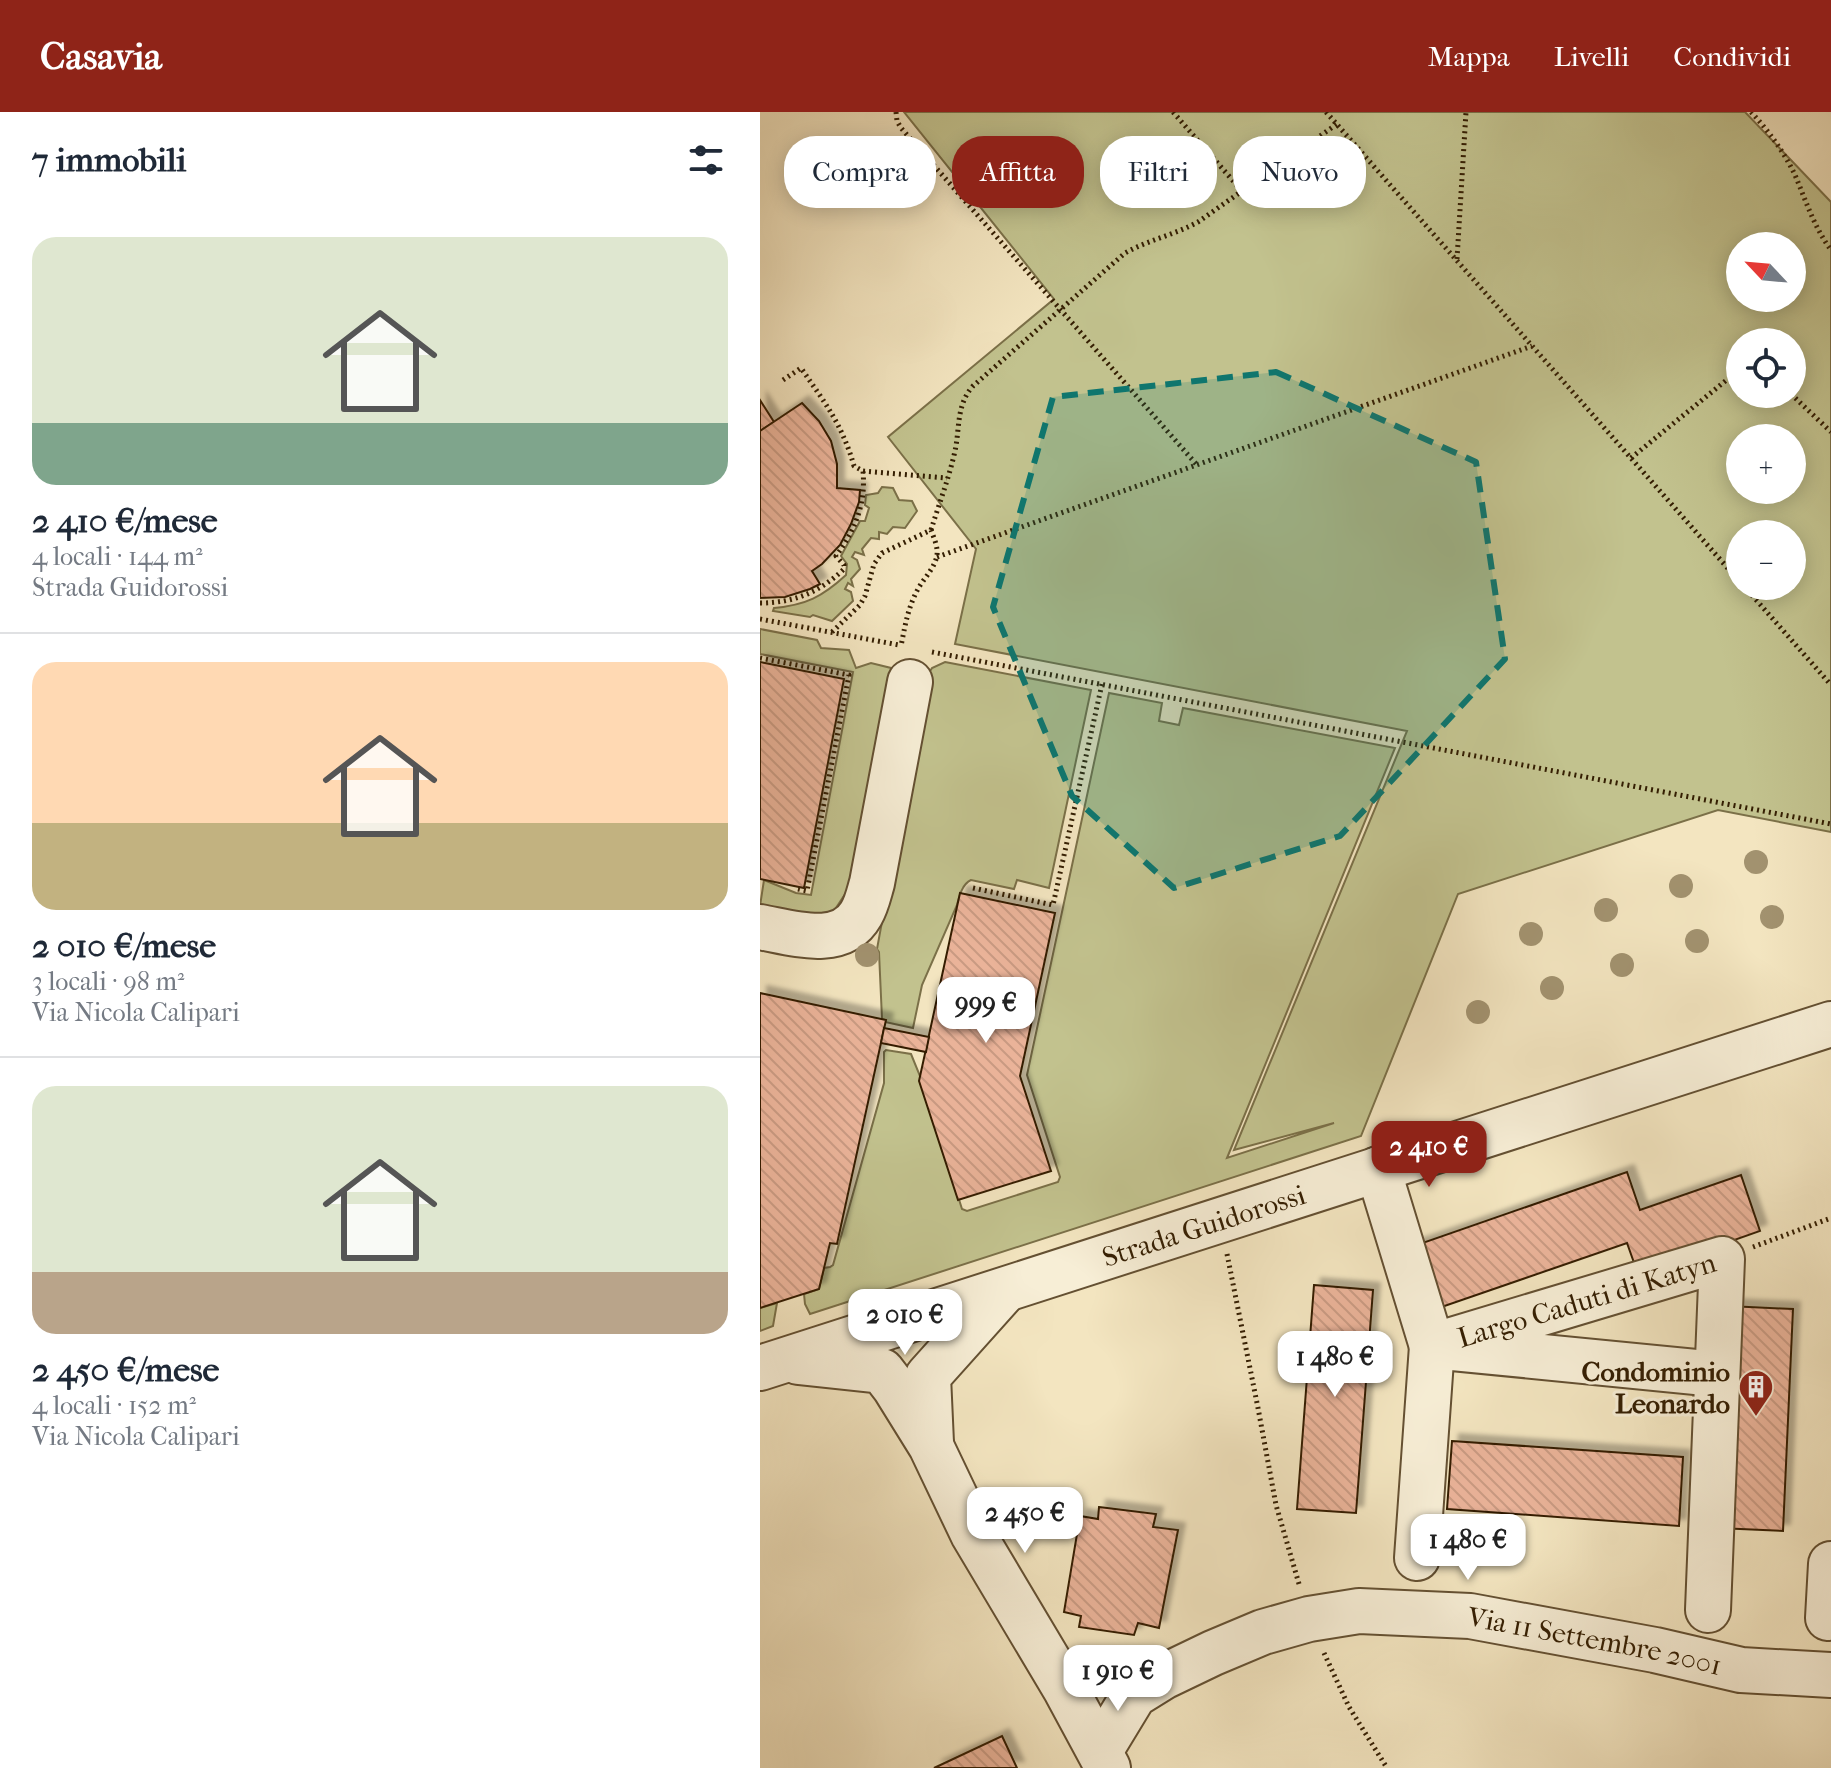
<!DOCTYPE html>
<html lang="it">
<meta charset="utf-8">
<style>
body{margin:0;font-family:"IM FELL French Canon",serif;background:#f2f2f3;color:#1f2937;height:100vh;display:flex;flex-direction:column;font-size:30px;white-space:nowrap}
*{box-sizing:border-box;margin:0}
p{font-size:26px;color:#747a83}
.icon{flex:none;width:44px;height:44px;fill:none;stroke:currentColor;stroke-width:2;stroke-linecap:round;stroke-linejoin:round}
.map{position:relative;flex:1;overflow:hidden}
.sheet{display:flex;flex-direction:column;background:#fff;width:760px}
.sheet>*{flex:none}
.banner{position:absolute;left:24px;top:24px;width:760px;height:72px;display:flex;gap:16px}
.needle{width:52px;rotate:296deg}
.tools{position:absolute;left:966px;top:120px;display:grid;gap:16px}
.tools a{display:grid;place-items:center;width:80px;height:80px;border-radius:50%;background:#fff;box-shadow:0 4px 20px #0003;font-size:40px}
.price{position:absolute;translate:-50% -68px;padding:0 18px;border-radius:16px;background:#fff;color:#222;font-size:26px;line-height:52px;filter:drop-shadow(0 2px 4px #0008)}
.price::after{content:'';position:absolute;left:50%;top:48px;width:24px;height:18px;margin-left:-12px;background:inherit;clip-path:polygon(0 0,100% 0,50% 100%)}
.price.active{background:#8f2418;color:#fff}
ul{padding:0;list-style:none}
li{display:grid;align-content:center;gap:16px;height:424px;padding:0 32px}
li+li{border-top:2px solid #e0e1e3}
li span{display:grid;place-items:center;height:248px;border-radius:24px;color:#555}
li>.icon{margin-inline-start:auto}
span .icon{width:144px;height:144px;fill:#fffc;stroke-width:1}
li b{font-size:34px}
h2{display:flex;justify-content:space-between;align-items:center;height:96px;padding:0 32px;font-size:34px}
.chip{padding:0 28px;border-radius:32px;background:#fff;box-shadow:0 4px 20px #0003;font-size:28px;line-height:72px}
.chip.active{background:#8f2418;color:#fff}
header{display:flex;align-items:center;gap:48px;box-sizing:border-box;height:112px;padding:0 40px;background:#8f2418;color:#fff}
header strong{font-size:38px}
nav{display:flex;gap:44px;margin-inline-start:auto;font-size:28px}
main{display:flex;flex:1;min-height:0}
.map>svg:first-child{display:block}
</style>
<header>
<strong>Casavia</strong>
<nav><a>Mappa</a><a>Livelli</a><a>Condividi</a></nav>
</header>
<main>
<section class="sheet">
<h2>7 immobili<svg class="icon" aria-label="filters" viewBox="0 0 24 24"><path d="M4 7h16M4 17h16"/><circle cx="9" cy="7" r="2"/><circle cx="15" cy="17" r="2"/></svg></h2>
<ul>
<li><span style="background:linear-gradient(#dfe7d0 75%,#7fa58c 0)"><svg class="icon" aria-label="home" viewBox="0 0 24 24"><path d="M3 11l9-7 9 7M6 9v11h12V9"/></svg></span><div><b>2 410 €/mese</b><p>4 locali · 144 m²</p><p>Strada Guidorossi</p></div></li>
<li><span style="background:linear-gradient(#ffd9b3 65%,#c2b280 0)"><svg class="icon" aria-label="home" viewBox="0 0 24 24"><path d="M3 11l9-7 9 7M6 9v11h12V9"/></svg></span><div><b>2 010 €/mese</b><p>3 locali · 98 m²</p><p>Via Nicola Calipari</p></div></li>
<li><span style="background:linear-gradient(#dfe7d0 75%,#b9a48a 0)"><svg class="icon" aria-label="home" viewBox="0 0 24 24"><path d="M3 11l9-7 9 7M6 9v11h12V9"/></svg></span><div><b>2 450 €/mese</b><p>4 locali · 152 m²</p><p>Via Nicola Calipari</p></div></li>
</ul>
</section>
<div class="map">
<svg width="1071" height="1656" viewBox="0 0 1071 1656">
<defs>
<pattern id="building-back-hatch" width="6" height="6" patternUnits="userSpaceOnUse" patternTransform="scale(2)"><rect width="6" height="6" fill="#eab399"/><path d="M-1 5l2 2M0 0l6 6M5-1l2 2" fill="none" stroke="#c99a82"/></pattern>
<filter id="shadow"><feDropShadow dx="7" dy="-7" stdDeviation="2" flood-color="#0004"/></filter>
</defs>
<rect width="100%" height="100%" fill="#f3e5c0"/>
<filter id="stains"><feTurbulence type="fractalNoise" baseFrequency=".0025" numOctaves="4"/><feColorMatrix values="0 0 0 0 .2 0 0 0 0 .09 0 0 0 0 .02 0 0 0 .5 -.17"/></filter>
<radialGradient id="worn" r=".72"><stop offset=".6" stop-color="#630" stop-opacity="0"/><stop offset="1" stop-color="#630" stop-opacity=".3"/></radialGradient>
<g fill="#c2c28e" stroke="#7b7048" stroke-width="2" fill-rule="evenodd">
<path d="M144,0H985L1071,90V720L958,698L698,782L601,1024L50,1202L45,1192L44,1182L59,1177L64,1156L70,1155L73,1153L124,971V940L126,938L151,942L160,964L202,1097L207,1099L298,1070L300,1065L267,963L349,581L402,591L399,609L419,613L423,596L635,636L467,1046L574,1011L474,1038L647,619L195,532L216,437L128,325L294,187ZM980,134H1032V186H980ZM980,230H1032V282H980ZM980,326H1032V378H980ZM980,422H1032V474H980Z"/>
<path d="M122,375L133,376L139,388L152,389L157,399L145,416L133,415L127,422L119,420V427L111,426L102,437L104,443L95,440L92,445L97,448L100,457L91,467L93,474L88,471L85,477L91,480L93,489L72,509L53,503L50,505L13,499L14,496C46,493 62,485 86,463L87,452L81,444L100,409H105L109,396L105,393L106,383L118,381Z"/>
<path d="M0,517L57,528L61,536L89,538L96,556L111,551L131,556L139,568L95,767L66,811L0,794L4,768L36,781L51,783L93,560L0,542Z"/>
<path d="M185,550L331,578L289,776L257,768L254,777L211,768C202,772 199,785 197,793L162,873L153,916L125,910V908L122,907L119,840L117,837L167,564L172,556Z"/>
<path d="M17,1191L13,1214L0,1219V1196Z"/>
</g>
<g fill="url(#building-back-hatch)" stroke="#341e02" stroke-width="2" filter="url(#shadow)">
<path d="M0,288L14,310L0,319Z"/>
<path d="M42,291L59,309L71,329L77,352V376L100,378L99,390L91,412L80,433L62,452L52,459L60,472L50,477L25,485L0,486V319Z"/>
<path d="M0,550L84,567L44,776L0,767Z"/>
<path d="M200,781L295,801L260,964L291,1059L198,1088L159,969Z"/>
<path d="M0,881L126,908L77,1132L70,1131L59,1177L0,1196Z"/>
<path d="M124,916L169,925L166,940L121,931Z"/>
<path d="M867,1060L880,1098L981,1063L1000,1119L878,1162L867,1131L670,1199L648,1136Z"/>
<path d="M554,1173L613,1178L596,1401L537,1397Z"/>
<path d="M968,1194L1033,1197L1023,1419L958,1416Z"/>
<path d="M692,1329L923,1345L919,1414L687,1397Z"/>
<path d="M339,1395L396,1402L393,1415L418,1418L399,1516L378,1511L374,1523L319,1515L321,1504L304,1500L320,1404L338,1407Z"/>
<path d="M242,1624L257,1656H174Z"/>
</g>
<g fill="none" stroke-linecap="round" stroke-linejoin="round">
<defs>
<g id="minor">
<path d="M0,815C33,821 81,837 101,802C107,792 109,781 112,771L150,570"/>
<path d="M618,1057L672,1234L956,1262"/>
<path d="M38,1250L122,1259L135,1276L171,1334L213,1422L306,1578L348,1656"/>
<path id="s1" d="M0,1256L1071,912"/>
<path d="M171,1331L168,1264L245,1178"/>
<path id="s2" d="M657,1446L672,1234L962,1147L948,1498"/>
<path d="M1068,1506L1071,1452"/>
<path id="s3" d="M340,1639L374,1583L403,1565L453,1541L503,1520L549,1507L599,1499L710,1504L895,1538L981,1558L1071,1563"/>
</g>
</defs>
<use href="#minor" stroke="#645032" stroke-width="48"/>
<g stroke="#341e02" stroke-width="5" stroke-dasharray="2 4" stroke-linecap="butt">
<path d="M136,0L137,9L141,16L437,353"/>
<path d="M413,0L482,79"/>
<path d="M566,0L980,470"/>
<path d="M991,0C1008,18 1024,40 1035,63C1046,89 1054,115 1071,138"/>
<path d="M697,147L706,0"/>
<path d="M23,268L41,256C65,291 82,312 94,354L103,359L187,366"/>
<path d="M1031,282L1071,320"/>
<path d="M871,346L980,257"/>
<path d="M171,418C179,392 189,366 195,339C200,316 196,293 213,274L365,141C388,128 414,123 438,110L577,12"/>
<path d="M177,445L772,234"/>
<path d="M984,474L1071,573"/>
<path d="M0,491C34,491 60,480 84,457V453L76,444C95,418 106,392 103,359"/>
<path d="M0,507L139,533"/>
<path d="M72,520L100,493L105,484L114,452L122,441L171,418C174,426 178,435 177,443C175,456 164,466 158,477C148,495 145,514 141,534"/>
<path d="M172,540L1071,712"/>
<path d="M0,546L89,563L47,779L38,777"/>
<path d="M213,776L293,793L342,572"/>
<path d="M993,1135L1071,1106"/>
<path d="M467,1142L498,1296L516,1393L539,1472"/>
<path d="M564,1541L589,1595L627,1656"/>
</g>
<use href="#minor" stroke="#f7eed6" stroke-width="44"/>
</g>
<g fill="#a2926f">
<circle cx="996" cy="750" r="12"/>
<circle cx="921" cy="774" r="12"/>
<circle cx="846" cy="798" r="12"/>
<circle cx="1012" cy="805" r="12"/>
<circle cx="771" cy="822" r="12"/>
<circle cx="937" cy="829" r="12"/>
<circle cx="107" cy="843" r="12"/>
<circle cx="862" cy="853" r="12"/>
<circle cx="792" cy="876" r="12"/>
<circle cx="718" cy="900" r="12"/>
</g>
<path fill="#0f766e" fill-opacity="0.2" stroke="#0f766e" stroke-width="6" stroke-dasharray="16 10" stroke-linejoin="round" d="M516,260L716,350L745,547L580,724L414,776L312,684L233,495L293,285Z"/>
<defs>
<symbol id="building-pin" viewBox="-11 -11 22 30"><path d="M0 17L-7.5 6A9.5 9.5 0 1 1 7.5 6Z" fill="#8f2418" stroke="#f7eed6"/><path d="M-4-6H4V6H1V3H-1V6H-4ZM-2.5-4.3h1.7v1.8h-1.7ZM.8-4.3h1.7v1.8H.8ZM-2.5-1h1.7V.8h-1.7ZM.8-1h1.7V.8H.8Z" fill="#fff"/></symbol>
</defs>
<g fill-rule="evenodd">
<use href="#building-pin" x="976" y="1255" width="40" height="54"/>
</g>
<g text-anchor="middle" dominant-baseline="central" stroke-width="6" stroke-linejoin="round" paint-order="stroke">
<g font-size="28" fill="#341e02" stroke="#f7eed6">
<text stroke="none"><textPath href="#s1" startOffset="466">Strada Guidorossi</textPath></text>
<text stroke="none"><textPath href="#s2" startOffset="374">Largo Caduti di Katyn</textPath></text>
<text stroke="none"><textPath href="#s3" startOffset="546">Via 11 Settembre 2001</textPath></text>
</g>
<g font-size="28" font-weight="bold" fill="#341e02" stroke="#f7eed6" text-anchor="end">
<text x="970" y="1259">Condominio<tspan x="970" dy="32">Leonardo</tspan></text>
</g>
</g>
<rect width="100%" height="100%" filter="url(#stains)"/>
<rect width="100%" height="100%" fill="url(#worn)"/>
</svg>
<div class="tools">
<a><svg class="needle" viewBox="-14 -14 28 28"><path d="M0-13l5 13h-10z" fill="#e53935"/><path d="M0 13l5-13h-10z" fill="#747a83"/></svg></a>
<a><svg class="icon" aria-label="locate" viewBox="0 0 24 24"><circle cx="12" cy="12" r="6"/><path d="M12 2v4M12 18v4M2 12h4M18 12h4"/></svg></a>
<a>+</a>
<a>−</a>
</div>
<b class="price" style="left:226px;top:933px">999 €</b>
<b class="price active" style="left:669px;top:1077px">2 410 €</b>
<b class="price" style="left:145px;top:1245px">2 010 €</b>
<b class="price" style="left:575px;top:1287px">1 480 €</b>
<b class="price" style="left:265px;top:1443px">2 450 €</b>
<b class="price" style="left:708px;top:1470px">1 480 €</b>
<b class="price" style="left:358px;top:1601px">1 910 €</b>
<div class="banner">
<a class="chip">Compra</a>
<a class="chip active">Affitta</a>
<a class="chip">Filtri</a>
<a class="chip">Nuovo</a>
</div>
</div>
</main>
